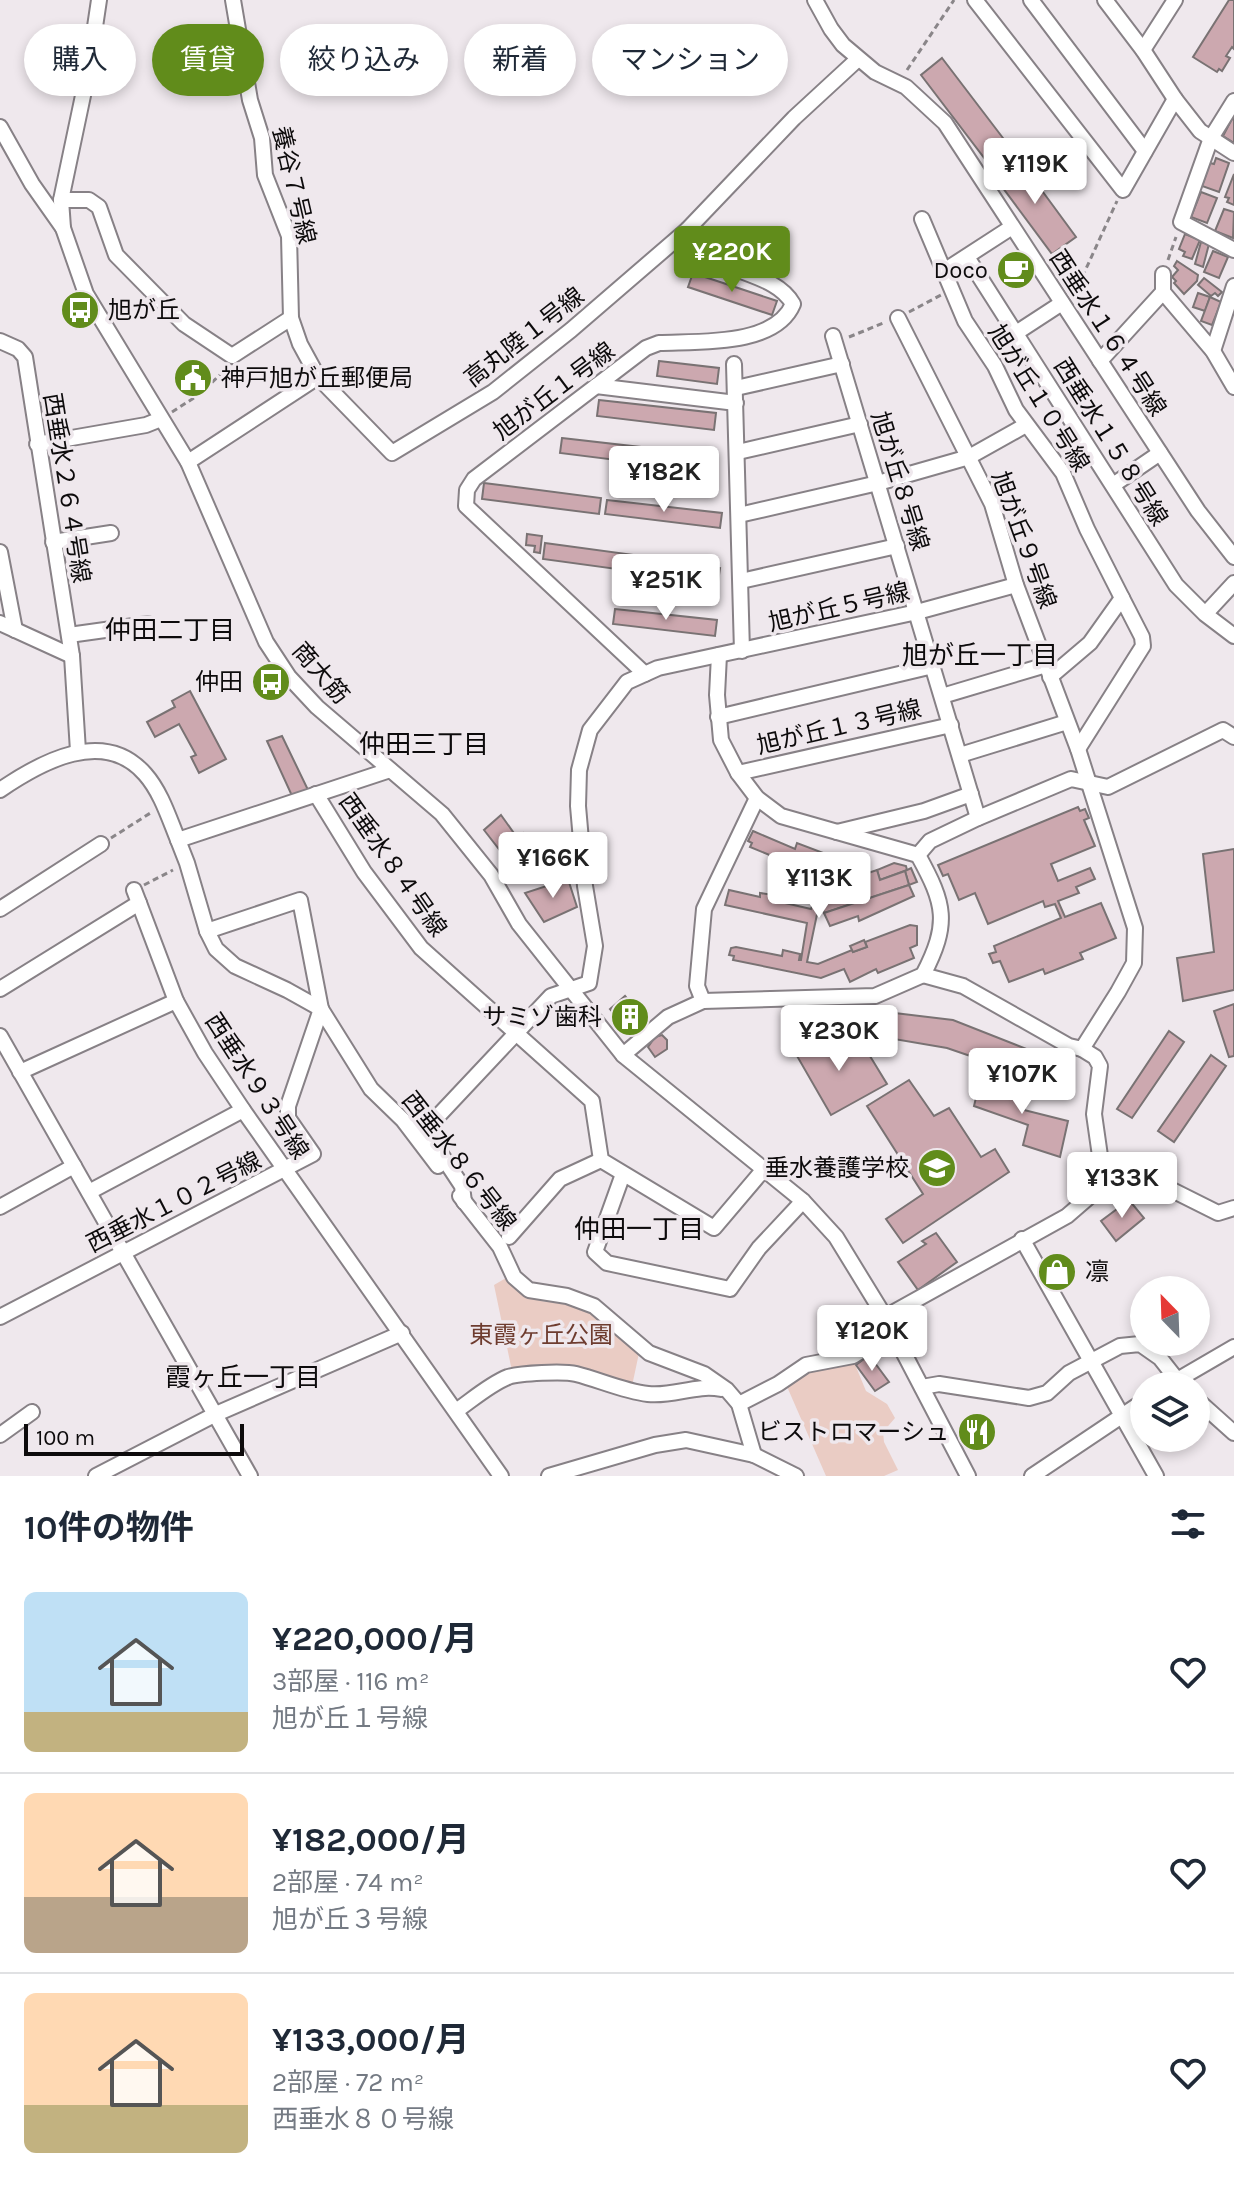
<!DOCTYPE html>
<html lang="ja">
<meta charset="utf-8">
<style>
body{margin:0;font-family:Karla,"Noto Sans JP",sans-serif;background:#f2f2f3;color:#1f2937;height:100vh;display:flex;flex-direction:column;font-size:30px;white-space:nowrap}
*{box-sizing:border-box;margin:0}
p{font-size:26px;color:#747a83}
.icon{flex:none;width:44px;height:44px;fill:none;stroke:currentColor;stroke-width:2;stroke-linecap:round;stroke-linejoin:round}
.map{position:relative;height:1476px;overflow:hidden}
.panel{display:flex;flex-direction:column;background:#fff;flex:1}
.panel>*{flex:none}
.top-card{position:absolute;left:24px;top:24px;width:800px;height:72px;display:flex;gap:16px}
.needle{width:52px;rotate:337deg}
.buttons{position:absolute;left:1130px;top:1276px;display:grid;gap:16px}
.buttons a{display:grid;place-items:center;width:80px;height:80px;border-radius:50%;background:#fff;box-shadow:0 4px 12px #0003;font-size:40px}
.scale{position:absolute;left:24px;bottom:20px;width:220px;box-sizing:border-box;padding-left:8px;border:4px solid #0d0b0c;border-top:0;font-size:22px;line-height:28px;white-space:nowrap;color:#0d0b0c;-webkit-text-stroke:6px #efe8ed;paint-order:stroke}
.price{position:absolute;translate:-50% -68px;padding:0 18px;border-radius:8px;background:#fff;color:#222;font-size:26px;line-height:52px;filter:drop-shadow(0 2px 4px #0008)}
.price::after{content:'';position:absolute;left:50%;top:48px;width:24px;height:18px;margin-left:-12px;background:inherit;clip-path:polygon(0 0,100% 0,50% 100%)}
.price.on{background:#618c1b;color:#fff}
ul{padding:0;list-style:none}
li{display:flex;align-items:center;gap:24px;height:200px;padding:0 24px}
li+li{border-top:2px solid #e0e1e3}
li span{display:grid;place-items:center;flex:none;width:224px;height:160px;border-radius:12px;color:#555}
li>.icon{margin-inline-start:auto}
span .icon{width:96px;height:96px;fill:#fffc;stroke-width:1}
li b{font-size:34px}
h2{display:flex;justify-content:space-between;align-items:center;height:96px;padding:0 24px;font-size:34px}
.pill{padding:0 28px;border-radius:36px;background:#fff;box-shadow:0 4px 12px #0003;font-size:28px;line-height:72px}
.pill.on{background:#618c1b;color:#fff}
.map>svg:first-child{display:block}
</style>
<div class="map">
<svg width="1234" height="1476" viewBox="0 0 1234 1476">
<rect width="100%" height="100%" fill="#efe8ed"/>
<g fill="#eaccc4">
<path d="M506,1278L517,1291L541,1301L581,1305L608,1323L639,1353L632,1386L512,1371L494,1285Z"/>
<path d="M854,1362L866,1391L887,1404L895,1418L883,1432L884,1442L898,1470L884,1476H826L785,1382L820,1367Z"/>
</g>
<g fill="#cca8af" stroke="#797273" stroke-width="2">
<path d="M1229,0H1234V49L1232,47L1226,56L1230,58L1222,71L1219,69L1217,72L1193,57Z"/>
<path d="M942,58L1006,142L985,159L921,75Z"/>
<path d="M1234,115V143L1223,136Z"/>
<path d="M1018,158L1076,237L1052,254L994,176Z"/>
<path d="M1216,158L1229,163L1219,192L1202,186L1210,163L1214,164Z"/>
<path d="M1234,174V205L1227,202L1229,198L1225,197Z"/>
<path d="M1201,192L1217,198L1207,223L1191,217Z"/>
<path d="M1224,209L1234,212L1233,238L1215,231Z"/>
<path d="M1185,234L1200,240L1192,259L1183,256L1185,252L1179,249Z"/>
<path d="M1201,242L1209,244L1203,267L1195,264Z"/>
<path d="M1213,251L1228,257L1219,278L1204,272Z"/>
<path d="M1177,261L1198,275L1197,281L1184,294L1174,283L1176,281L1172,277L1178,270L1174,266Z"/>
<path d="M693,273L777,301L772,315L688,287Z"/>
<path d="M1204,278L1222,292L1218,296L1215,293L1211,296L1198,285Z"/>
<path d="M1198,293L1210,297L1205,311L1193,307Z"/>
<path d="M1210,297L1221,302L1212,325L1201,321Z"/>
<path d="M659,361L719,368L717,384L657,376Z"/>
<path d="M599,400L716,413L714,430L597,416Z"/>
<path d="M562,438L649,448L648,464L560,453Z"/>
<path d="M657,451L717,457L716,472L655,466Z"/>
<path d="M484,483L601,498L599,514L482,499Z"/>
<path d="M607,500L722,513L720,528L605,514Z"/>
<path d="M527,534L542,536L540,553L534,552L535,546L526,545Z"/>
<path d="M545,543L634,555L631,571L543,559Z"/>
<path d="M646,558L720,568L718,582L644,573Z"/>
<path d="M615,609L717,620L715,636L613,624Z"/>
<path d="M190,691L226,759L199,773L191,757L196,755L179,724L155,737L147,722L175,707L172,701Z"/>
<path d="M282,736L309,792L293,798L267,741Z"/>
<path d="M1078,807L1080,811L1085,809L1089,818L1084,820L1095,846L1051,864L1058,881L1090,868L1095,879L1076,887L1079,893L1058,901L1065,917L1101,903L1116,938L1080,953L1083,959L1045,974L1043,969L1009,982L1000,961L993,963L989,954L996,952L994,946L1061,918L1055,904L1045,907L1043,901L988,924L975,893L959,900L948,874L943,876L938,865Z"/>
<path d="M501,815L516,836L523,833L532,848L512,866L484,830Z"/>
<path d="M753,831L795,849L797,843L826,854L812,886L815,896V891L840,881L836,871L863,860L867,873L859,876L862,886L820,900L807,962L818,964L852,950L853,952L867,947L865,942L910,925L917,926V945L910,948L914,958L878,973L876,969L850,982L844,969L821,978L733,960L734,956L729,955L731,948L736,947L782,956L783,950L800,954L799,960H801L807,923L725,905L729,890L760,897V893L786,897L785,903L811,909L814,901L808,884L813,873L750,847L752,843L748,841Z"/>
<path d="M1234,849V990L1183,1001L1177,958L1214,952L1203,854Z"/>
<path d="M894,863L906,866L907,870L880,880L877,870Z"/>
<path d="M911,868L917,882L909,885L905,871Z"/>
<path d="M877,870L880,880L905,871L909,885L824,913L820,900L862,886L859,876Z"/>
<path d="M568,879L577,907L544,922L525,893Z"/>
<path d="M909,885L914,896L859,921L858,916L830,926L824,913Z"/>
<path d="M864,940L867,947L853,952L850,946Z"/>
<path d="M625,996L649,1025L633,1036L610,1009Z"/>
<path d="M1234,1004V1056L1229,1057L1214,1011Z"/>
<path d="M878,1011L953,1020L1029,1050L1017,1072L947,1048L882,1037Z"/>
<path d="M1169,1031L1184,1042L1132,1118L1117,1109Z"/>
<path d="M823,1033L837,1056L862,1043L887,1084L831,1115L793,1049Z"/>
<path d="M662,1035L667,1040V1049L655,1057L648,1047L655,1037Z"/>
<path d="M1211,1055L1226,1066L1174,1142L1158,1131Z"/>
<path d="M981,1077L1027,1092L1024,1110L1068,1121L1060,1157L1023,1145L1028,1125L974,1106Z"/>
<path d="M909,1080L934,1116L949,1108L981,1157L995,1149L1009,1172L903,1243L886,1219L923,1194L867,1106Z"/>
<path d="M1129,1200L1144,1218L1116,1241L1101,1221Z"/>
<path d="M936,1233L957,1262L918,1290L898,1262L926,1244L922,1241Z"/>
<path d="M869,1355L889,1382L875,1391L856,1365Z"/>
</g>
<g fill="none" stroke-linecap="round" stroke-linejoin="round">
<defs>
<g id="minor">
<path d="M99,0L89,67L61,200L63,228L86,294L188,462L266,642L289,677L317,707L442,814L491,875L519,924L623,1055L803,1201L836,1237L885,1317L968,1476"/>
<path d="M233,0L250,100L262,138L265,175L289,236L291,318L300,344L318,377"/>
<path d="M815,0L831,29L843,45L875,72L906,87L945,123L1198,511L1234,557"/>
<path d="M975,0L1123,190L1175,99"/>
<path d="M1031,0L1145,151"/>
<path d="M1105,0L1143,50L1175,99L1200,131L1234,153"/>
<path d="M1143,50L1175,0"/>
<path d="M1234,101L1211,138L1181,222L1234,250"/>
<path d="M0,127L32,184L63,228"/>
<path d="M61,200H89L99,207L116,255L184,324L232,356L291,318"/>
<path d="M922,219L965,321L995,366L1016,410L1063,473L1087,529L1122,598"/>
<path d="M967,257L1176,585L1205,614L1234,636"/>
<path d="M944,271L1012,227"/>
<path d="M1163,292L1213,351L1234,387"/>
<path d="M898,318L992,504L1016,585L1078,749L1135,928L1134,963L1118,992L1082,1049L1069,1046L963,986L923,975"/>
<path d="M1016,333L1062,303"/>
<path d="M833,336L978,818"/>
<path d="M0,341L18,349L25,357L72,656L78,751"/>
<path d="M1213,351L1234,286"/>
<path d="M1100,361L1163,292V274"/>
<path d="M734,364L742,651"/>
<path d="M596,386L736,403"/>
<path d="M736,388L842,364"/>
<path d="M37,444L146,425L161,419"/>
<path d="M738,452L860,424"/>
<path d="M188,462L318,377L392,453L493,392L571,330L687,230L794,118L858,59"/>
<path d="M1113,485L1160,453"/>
<path d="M739,515L878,483L969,457L1026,425"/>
<path d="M53,542L111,533"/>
<path d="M0,552L15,630"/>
<path d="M741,581L897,546"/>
<path d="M1209,610L1234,583"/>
<path d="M0,623L72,656"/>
<path d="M69,635L148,624"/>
<path d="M719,655L717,695L721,740L738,773L757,798L781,816L918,855"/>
<path d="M645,674L466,506L467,490L474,479L646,348L659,343C697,341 775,347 793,304C777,275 732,274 707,254C700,248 693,238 687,230"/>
<path d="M1050,677L1090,643L1122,598L1142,637L1143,646L1078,749"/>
<path d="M942,696L1046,665"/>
<path d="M718,717L933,666"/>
<path d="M960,755L1067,722"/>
<path d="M738,773L951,725"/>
<path d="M0,790C41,762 104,727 145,774C161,792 169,818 178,840L390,770"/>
<path d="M316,794L364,872L421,948L592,1101L601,1160L714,1228L764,1169"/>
<path d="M837,832L924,811L971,794"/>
<path d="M178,840L187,863L207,931L216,949L235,966L287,990L321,1009L371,1089L403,1120L438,1166"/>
<path d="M918,855L930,841L978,818L1071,779L1108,787L1223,730L1234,737"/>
<path d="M139,903L176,1001"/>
<path d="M0,909L101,844"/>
<path d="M207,931L300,900L321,1009"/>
<path d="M0,989L139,903L134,890"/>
<path d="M703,1001L697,986L704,909L757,798"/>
<path d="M0,1036L250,1476"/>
<path d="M1082,1049L1095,1057L1100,1066L1094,1114L1104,1184"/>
<path d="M623,1055L668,1017L703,1001L875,996L923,975C950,923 945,904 918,855"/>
<path d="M20,1072L176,1001L205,1053L243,1110L501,1476"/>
<path d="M623,1174L595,1252L607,1263L730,1289L759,1248L803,1201"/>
<path d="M89,1192L243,1110"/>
<path d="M460,1196L500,1247L514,1277L529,1290L567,1296L594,1306L649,1353L704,1374L727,1390L739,1404L754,1455"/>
<path d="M464,1202L462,1186L425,1130L551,996L589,983L595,946L585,886L578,806L579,770L590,730L627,682L658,668L917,612L1016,585"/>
<path d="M0,1207L74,1166"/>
<path d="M509,1237L560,1179L601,1160"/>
<path d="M1022,1239L1156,1476"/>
<path d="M0,1317L313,1154L288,1118V1106L321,1009"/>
<path d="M885,1317L1067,1216L1104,1184L1124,1176L1156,1182L1218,1213L1234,1208"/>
<path d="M1167,1386L1234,1347"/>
<path d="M922,1387L939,1384L1029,1398L1047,1393L1069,1373L1120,1346L1140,1344L1160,1358L1182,1386"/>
<path d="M1196,1399L1234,1433"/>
<path d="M739,1404L778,1384L806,1365L853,1356L893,1331"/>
<path d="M456,1411C472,1400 490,1384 508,1377C520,1373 564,1371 576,1374C600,1380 623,1391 648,1394C673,1397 696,1384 721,1389"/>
<path d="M0,1435L32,1412"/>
<path d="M96,1476L216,1414L402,1333"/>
<path d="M549,1476L655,1445L686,1440L754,1455L796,1476"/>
<path d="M1032,1476L1144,1401"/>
</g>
</defs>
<use href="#minor" stroke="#878186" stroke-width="18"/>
<g stroke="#8a8689" stroke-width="3" stroke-dasharray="6 4" stroke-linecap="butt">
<path d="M907,70L954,0"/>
<path d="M1168,260L1176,237"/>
<path d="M1074,295L1117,201"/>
<path d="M909,312L941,295"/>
<path d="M849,337L886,322"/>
<path d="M172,412L200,394L228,367"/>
<path d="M111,838L152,812"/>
<path d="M144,885L173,870"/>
</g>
<use href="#minor" stroke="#fff" stroke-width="14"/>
</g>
<defs>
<symbol id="cafe-disc" viewBox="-11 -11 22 22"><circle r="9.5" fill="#618c1b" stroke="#efe8ed"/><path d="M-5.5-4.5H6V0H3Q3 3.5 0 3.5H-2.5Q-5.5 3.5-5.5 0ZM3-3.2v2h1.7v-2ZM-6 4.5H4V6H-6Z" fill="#fff"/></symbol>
<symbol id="bus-disc" viewBox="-11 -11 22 22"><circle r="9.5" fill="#618c1b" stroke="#efe8ed"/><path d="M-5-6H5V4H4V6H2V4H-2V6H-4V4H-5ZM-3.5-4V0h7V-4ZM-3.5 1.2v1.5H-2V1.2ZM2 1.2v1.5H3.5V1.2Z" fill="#fff"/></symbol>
<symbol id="civic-disc" viewBox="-11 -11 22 22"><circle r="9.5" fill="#618c1b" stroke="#efe8ed"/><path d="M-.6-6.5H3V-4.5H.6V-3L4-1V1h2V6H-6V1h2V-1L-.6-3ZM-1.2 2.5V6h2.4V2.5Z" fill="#fff"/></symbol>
<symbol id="building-disc" viewBox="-11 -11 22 22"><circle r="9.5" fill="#618c1b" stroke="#efe8ed"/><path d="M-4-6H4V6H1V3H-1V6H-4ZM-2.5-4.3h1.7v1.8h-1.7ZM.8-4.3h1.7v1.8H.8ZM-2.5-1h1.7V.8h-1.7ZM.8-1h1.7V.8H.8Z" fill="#fff"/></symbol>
<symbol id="school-disc" viewBox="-11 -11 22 22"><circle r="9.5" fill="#618c1b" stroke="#efe8ed"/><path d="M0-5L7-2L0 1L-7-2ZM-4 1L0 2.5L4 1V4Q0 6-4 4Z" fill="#fff"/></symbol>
<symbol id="shop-disc" viewBox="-11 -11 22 22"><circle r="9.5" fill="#618c1b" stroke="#efe8ed"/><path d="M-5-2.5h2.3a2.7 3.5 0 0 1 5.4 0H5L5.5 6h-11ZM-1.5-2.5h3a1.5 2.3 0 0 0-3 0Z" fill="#fff"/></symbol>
<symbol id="restaurant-disc" viewBox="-11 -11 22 22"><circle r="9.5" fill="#618c1b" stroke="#efe8ed"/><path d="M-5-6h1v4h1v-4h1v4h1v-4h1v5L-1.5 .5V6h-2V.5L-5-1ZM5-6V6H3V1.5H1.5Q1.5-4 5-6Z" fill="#fff"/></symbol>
</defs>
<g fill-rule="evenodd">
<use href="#cafe-disc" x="994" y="248" width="44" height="44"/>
<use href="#bus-disc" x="58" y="288" width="44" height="44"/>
<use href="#civic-disc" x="171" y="356" width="44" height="44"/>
<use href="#bus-disc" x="249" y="660" width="44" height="44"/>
<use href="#building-disc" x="608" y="995" width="44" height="44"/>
<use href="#school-disc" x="915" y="1146" width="44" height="44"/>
<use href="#shop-disc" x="1035" y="1250" width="44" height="44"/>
<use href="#restaurant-disc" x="955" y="1410" width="44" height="44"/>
</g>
<g text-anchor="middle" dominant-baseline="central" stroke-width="7" stroke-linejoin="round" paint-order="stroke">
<g font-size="24" fill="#0d0b0c" stroke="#efe8ed">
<text transform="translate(294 185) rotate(77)">養谷７号線</text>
<text transform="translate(1108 333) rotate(57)">西垂水１６４号線</text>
<text transform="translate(524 337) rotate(-38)">高丸陸１号線</text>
<text transform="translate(554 391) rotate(-37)">旭が丘１号線</text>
<text transform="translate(1039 398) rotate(58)">旭が丘１０号線</text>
<text transform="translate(1111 442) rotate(58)">西垂水１５８号線</text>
<text transform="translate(900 481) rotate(73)">旭が丘８号線</text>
<text transform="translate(67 488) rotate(81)">西垂水２６４号線</text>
<text transform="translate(1024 540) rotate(70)">旭が丘９号線</text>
<text transform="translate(839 607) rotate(-13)">旭が丘５号線</text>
<text transform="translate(321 673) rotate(49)">商大筋</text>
<text transform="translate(839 727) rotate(-13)">旭が丘１３号線</text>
<text transform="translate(393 865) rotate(55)">西垂水８４号線</text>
<text transform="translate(257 1086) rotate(57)">西垂水９３号線</text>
<text transform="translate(459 1161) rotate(52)">西垂水８６号線</text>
<text transform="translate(174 1202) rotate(-27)">西垂水１０２号線</text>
</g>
<g font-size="24" fill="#0d0b0c" stroke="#efe8ed" text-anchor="end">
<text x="988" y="270">Doco</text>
<text x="108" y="310" text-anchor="start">旭が丘</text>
<text x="221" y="378" text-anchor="start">神戸旭が丘郵便局</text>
<text x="243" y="682">仲田</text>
<text x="602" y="1017">サミゾ歯科</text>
<text x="909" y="1168">垂水養護学校</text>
<text x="1085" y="1272" text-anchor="start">凛</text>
<text x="949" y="1432">ビストロマーシュ</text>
</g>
<g font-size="24" fill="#6e3c2f" stroke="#efe8ed">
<text x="541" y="1335">東霞ヶ丘公園</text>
</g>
<g font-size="26" fill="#0d0b0c" stroke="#efe8ed">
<text x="170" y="630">仲田二丁目</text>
<text x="980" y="655">旭が丘一丁目</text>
<text x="424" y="744">仲田三丁目</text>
<text x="639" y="1229">仲田一丁目</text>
<text x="243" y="1377">霞ヶ丘一丁目</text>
</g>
</g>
</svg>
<div class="buttons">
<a><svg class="needle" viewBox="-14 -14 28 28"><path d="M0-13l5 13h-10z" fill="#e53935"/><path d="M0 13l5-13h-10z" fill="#747a83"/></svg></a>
<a><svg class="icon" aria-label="layers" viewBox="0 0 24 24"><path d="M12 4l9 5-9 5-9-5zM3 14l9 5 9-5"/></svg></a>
</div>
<div class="scale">100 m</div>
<b class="price" style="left:1035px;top:206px">¥119K</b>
<b class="price on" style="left:732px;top:294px">¥220K</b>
<b class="price" style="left:664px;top:514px">¥182K</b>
<b class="price" style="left:666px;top:622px">¥251K</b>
<b class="price" style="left:553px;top:900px">¥166K</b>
<b class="price" style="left:819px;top:920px">¥113K</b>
<b class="price" style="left:839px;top:1073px">¥230K</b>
<b class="price" style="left:1022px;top:1116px">¥107K</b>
<b class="price" style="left:1122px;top:1220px">¥133K</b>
<b class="price" style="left:872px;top:1373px">¥120K</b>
<div class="top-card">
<a class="pill">購入</a>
<a class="pill on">賃貸</a>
<a class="pill">絞り込み</a>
<a class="pill">新着</a>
<a class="pill">マンション</a>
</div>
</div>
<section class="panel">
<h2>10件の物件<svg class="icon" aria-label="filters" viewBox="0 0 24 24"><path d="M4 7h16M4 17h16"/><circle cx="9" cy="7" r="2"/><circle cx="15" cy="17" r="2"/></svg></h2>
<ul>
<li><span style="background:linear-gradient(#bfe0f5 75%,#c2b280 0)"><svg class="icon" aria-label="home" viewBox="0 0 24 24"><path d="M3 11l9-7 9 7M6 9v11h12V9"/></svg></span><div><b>¥220,000/月</b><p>3部屋 · 116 m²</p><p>旭が丘１号線</p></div><svg class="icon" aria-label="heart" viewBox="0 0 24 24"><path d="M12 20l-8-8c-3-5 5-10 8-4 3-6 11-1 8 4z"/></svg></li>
<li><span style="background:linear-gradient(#ffd9b3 65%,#b9a48a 0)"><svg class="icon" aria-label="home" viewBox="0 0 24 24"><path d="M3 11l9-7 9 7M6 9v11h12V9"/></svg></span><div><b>¥182,000/月</b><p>2部屋 · 74 m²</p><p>旭が丘３号線</p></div><svg class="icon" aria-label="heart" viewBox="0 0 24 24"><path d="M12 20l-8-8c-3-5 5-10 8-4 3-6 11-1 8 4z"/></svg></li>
<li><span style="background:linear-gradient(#ffd9b3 70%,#c2b280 0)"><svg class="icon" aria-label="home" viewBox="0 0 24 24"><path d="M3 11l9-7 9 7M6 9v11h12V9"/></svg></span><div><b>¥133,000/月</b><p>2部屋 · 72 m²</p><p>西垂水８０号線</p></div><svg class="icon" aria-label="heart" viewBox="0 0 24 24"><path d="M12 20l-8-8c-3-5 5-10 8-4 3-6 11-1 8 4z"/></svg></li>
</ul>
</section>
